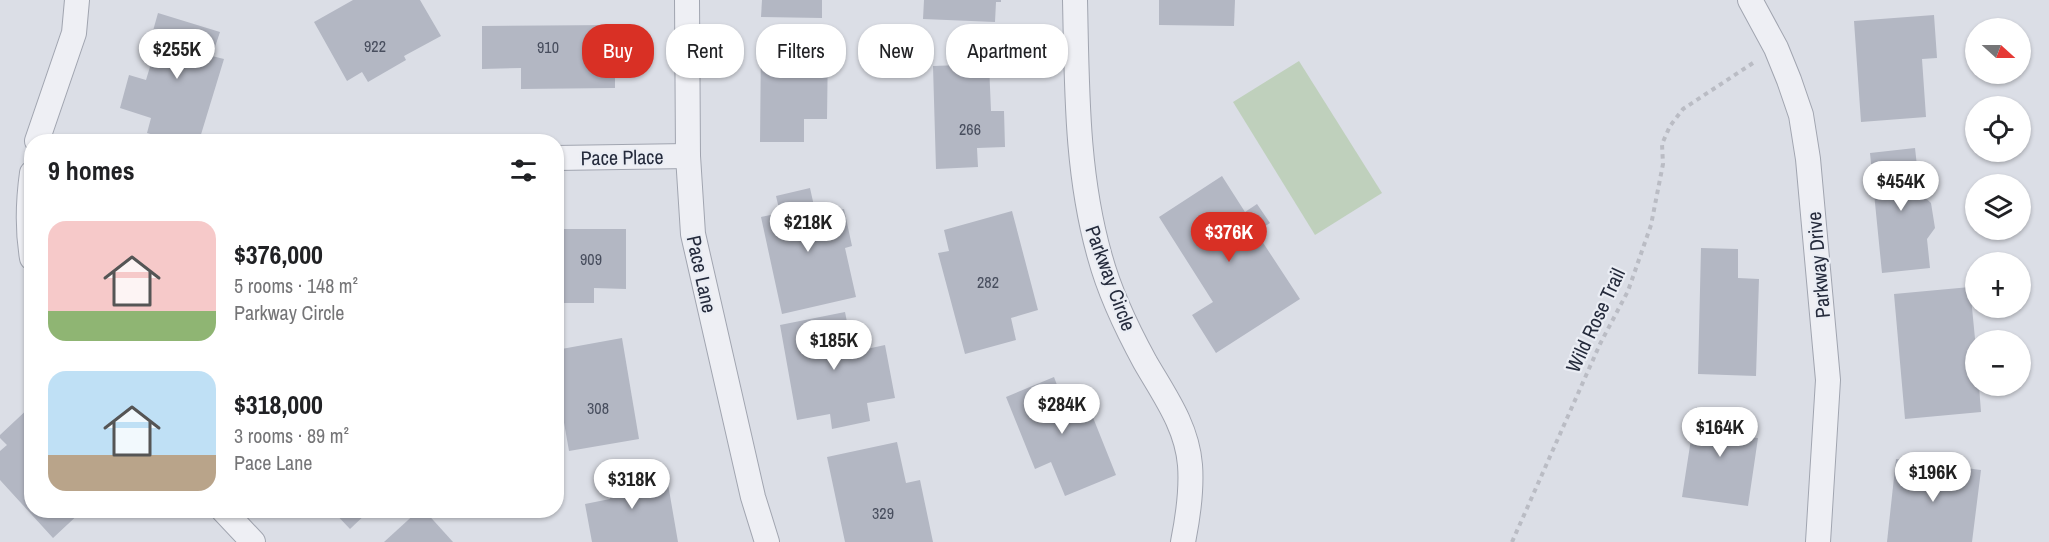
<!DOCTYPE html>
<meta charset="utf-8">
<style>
body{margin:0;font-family:"Archivo Narrow",sans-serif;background:#f6f6f6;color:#202124;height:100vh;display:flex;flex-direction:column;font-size:22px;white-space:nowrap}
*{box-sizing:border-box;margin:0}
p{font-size:20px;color:#757577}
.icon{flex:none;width:33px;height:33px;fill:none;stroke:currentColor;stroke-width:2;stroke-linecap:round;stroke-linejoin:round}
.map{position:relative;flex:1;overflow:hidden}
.details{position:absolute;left:24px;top:134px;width:540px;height:384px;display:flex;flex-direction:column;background:#fff;border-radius:24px;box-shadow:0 2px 4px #0004}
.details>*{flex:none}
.top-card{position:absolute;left:582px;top:24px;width:570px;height:54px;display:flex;gap:12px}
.needle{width:39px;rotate:111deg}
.fabs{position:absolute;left:1965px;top:18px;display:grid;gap:12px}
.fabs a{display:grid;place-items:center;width:66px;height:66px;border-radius:50%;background:#fff;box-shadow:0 2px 4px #0004;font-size:30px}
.price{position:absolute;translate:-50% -51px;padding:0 14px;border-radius:21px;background:#fff;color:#222;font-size:20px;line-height:39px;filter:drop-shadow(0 2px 3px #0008)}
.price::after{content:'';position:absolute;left:50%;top:36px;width:18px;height:14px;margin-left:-9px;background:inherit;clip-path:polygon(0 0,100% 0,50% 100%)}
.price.selected{background:#d93025;color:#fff}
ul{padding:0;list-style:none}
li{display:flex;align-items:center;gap:18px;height:150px;padding:0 24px}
li span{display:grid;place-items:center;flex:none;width:168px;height:120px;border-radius:18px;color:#555}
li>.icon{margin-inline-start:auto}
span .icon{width:72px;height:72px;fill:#fffc;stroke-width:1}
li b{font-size:26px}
h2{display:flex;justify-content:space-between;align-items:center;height:72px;padding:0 24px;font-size:26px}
.tag{padding:0 21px;border-radius:24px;background:#fff;box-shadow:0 2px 4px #0004;font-size:21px;line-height:54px}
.tag.selected{background:#d93025;color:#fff}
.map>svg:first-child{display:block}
</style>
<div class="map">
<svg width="2049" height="542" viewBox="0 0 2049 542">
<rect width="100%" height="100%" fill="#dbdee6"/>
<path fill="#bfd0bc" d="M1299,61L1382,193L1315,235L1233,102Z"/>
<g fill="#b3b7c3">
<path d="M353,0H420L441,36L404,56L406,60L368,82L362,72L347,81L314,22Z"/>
<path d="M762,0H822V18L761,17Z"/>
<path d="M924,0H1001V2H996L995,22L923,19Z"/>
<path d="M1159,0H1235L1234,26L1159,25Z"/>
<path d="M158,13L220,32L212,56L224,59L199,141H174L147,133L151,118L120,108L129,75L146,80L156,47L149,45Z"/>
<path d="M1934,15L1937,58L1922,59L1926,117L1861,122L1854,21Z"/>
<path d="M615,25V88L521,89V68L482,69V26Z"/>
<path d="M761,42L828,43L827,119H804V142H760Z"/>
<path d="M989,64L991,111H1004L1005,147L977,148L978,167L936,169L933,66Z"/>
<path d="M1915,148L1920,193L1931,203L1935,228L1927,239L1930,268L1882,273L1870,153Z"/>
<path d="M1222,176L1245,212L1257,204L1270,223L1256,232L1300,299L1216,353L1192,315L1213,302L1159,217Z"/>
<path d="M810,188L816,215L844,209L852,246L845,248L856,297L782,314L761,217L780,213L776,196Z"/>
<path d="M1012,211L1038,310L1011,318L1016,340L965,354L938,253L949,251L944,230Z"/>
<path d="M556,229H626V289L594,288V303H556Z"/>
<path d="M1701,248L1738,249V278L1759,279L1756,376L1698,374Z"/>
<path d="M1970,287L1976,349V386H1979L1981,412L1905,419L1894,294Z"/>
<path d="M845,312L853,352L885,345L895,398L867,403L870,421L832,429L830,414L797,420L780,325Z"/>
<path d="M622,338L639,439L569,451L556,377V350Z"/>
<path d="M1054,377L1060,393L1080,385L1116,475L1065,496L1051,462L1035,469L1006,397Z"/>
<path d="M32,405V510H83L53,538L0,480V451L7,445L0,438V435Z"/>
<path d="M1696,407L1750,414L1747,437L1758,438L1748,506L1682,497Z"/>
<path d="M897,442L906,483L920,480L933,542H845L827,457Z"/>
<path d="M1896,459L1981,470L1972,542H1887Z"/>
<path d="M644,464L648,488L668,484L678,542H592L585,504L610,499L605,471Z"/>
<path d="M332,510H370L350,529Z"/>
<path d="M419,510H424L453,542H384Z"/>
</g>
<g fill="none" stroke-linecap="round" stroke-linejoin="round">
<defs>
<g id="minor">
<path d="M687,0L688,156L693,234L753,497L767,542"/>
<path d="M1075,0C1077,87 1076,173 1100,257C1110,294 1127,329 1145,362C1164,395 1187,426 1190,465C1192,491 1188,517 1183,542"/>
<path d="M1750,0L1776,48L1789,80L1801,115L1808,159L1828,380L1818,542"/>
<path d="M37,141L74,33L77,0"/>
<path d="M556,158L688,156"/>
<path d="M32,173C28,202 27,229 32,258"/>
<path d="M223,510L253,542"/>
</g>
</defs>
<use href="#minor" stroke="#a1a5b0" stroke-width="26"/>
<path stroke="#babcc4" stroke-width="4" stroke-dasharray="4.5 4.5" stroke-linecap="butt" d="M1512,542L1600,344L1628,291L1651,225L1663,164L1662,144L1670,126L1683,109L1753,63"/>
<use href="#minor" stroke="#eeeff4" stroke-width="24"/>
</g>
<g text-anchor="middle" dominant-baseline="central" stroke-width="4.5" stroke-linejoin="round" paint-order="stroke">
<g font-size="16" fill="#484e5e">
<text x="375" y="46">922</text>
<text x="548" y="47">910</text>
<text x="970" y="129">266</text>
<text x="591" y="259">909</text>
<text x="988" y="282">282</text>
<text x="598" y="408">308</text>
<text x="883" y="513">329</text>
</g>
<g font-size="20" fill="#252b3c" stroke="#eaedf4">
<text transform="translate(622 157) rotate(-1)">Pace Place</text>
<text transform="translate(1818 265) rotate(-95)">Parkway Drive</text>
<text transform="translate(702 274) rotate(78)">Pace Lane</text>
<text transform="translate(1111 278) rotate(70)">Parkway Circle</text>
<text transform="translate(1595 320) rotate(-65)">Wild Rose Trail</text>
</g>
</g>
</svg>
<div class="fabs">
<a><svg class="needle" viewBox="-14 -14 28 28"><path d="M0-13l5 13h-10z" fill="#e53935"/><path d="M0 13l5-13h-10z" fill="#757577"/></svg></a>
<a><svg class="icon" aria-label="locate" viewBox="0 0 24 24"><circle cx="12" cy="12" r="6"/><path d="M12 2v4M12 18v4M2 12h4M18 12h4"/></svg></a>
<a><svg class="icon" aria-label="layers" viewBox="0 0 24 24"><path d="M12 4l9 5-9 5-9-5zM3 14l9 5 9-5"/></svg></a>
<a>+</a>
<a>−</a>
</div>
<b class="price" style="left:177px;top:80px">$255K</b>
<b class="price" style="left:1901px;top:212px">$454K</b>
<b class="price" style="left:808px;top:253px">$218K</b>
<b class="price selected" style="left:1229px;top:263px">$376K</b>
<b class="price" style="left:834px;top:371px">$185K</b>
<b class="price" style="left:1062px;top:435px">$284K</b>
<b class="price" style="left:1720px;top:458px">$164K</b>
<b class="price" style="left:1933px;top:503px">$196K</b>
<b class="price" style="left:632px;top:510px">$318K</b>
<div class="top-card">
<a class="tag selected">Buy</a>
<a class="tag">Rent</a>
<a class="tag">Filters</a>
<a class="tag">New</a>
<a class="tag">Apartment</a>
</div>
<section class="details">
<h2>9 homes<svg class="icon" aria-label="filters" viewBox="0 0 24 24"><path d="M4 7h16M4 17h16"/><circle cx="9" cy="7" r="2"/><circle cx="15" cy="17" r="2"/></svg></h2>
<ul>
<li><span style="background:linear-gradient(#f6c9c9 75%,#8fb573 0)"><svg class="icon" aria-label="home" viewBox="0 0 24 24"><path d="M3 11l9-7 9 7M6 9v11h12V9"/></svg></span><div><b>$376,000</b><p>5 rooms · 148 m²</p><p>Parkway Circle</p></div></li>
<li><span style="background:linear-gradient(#bfe0f5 70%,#b9a48a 0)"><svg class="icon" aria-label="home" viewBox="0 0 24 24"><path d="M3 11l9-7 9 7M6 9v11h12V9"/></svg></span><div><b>$318,000</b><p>3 rooms · 89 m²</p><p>Pace Lane</p></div></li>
</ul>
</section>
</div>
